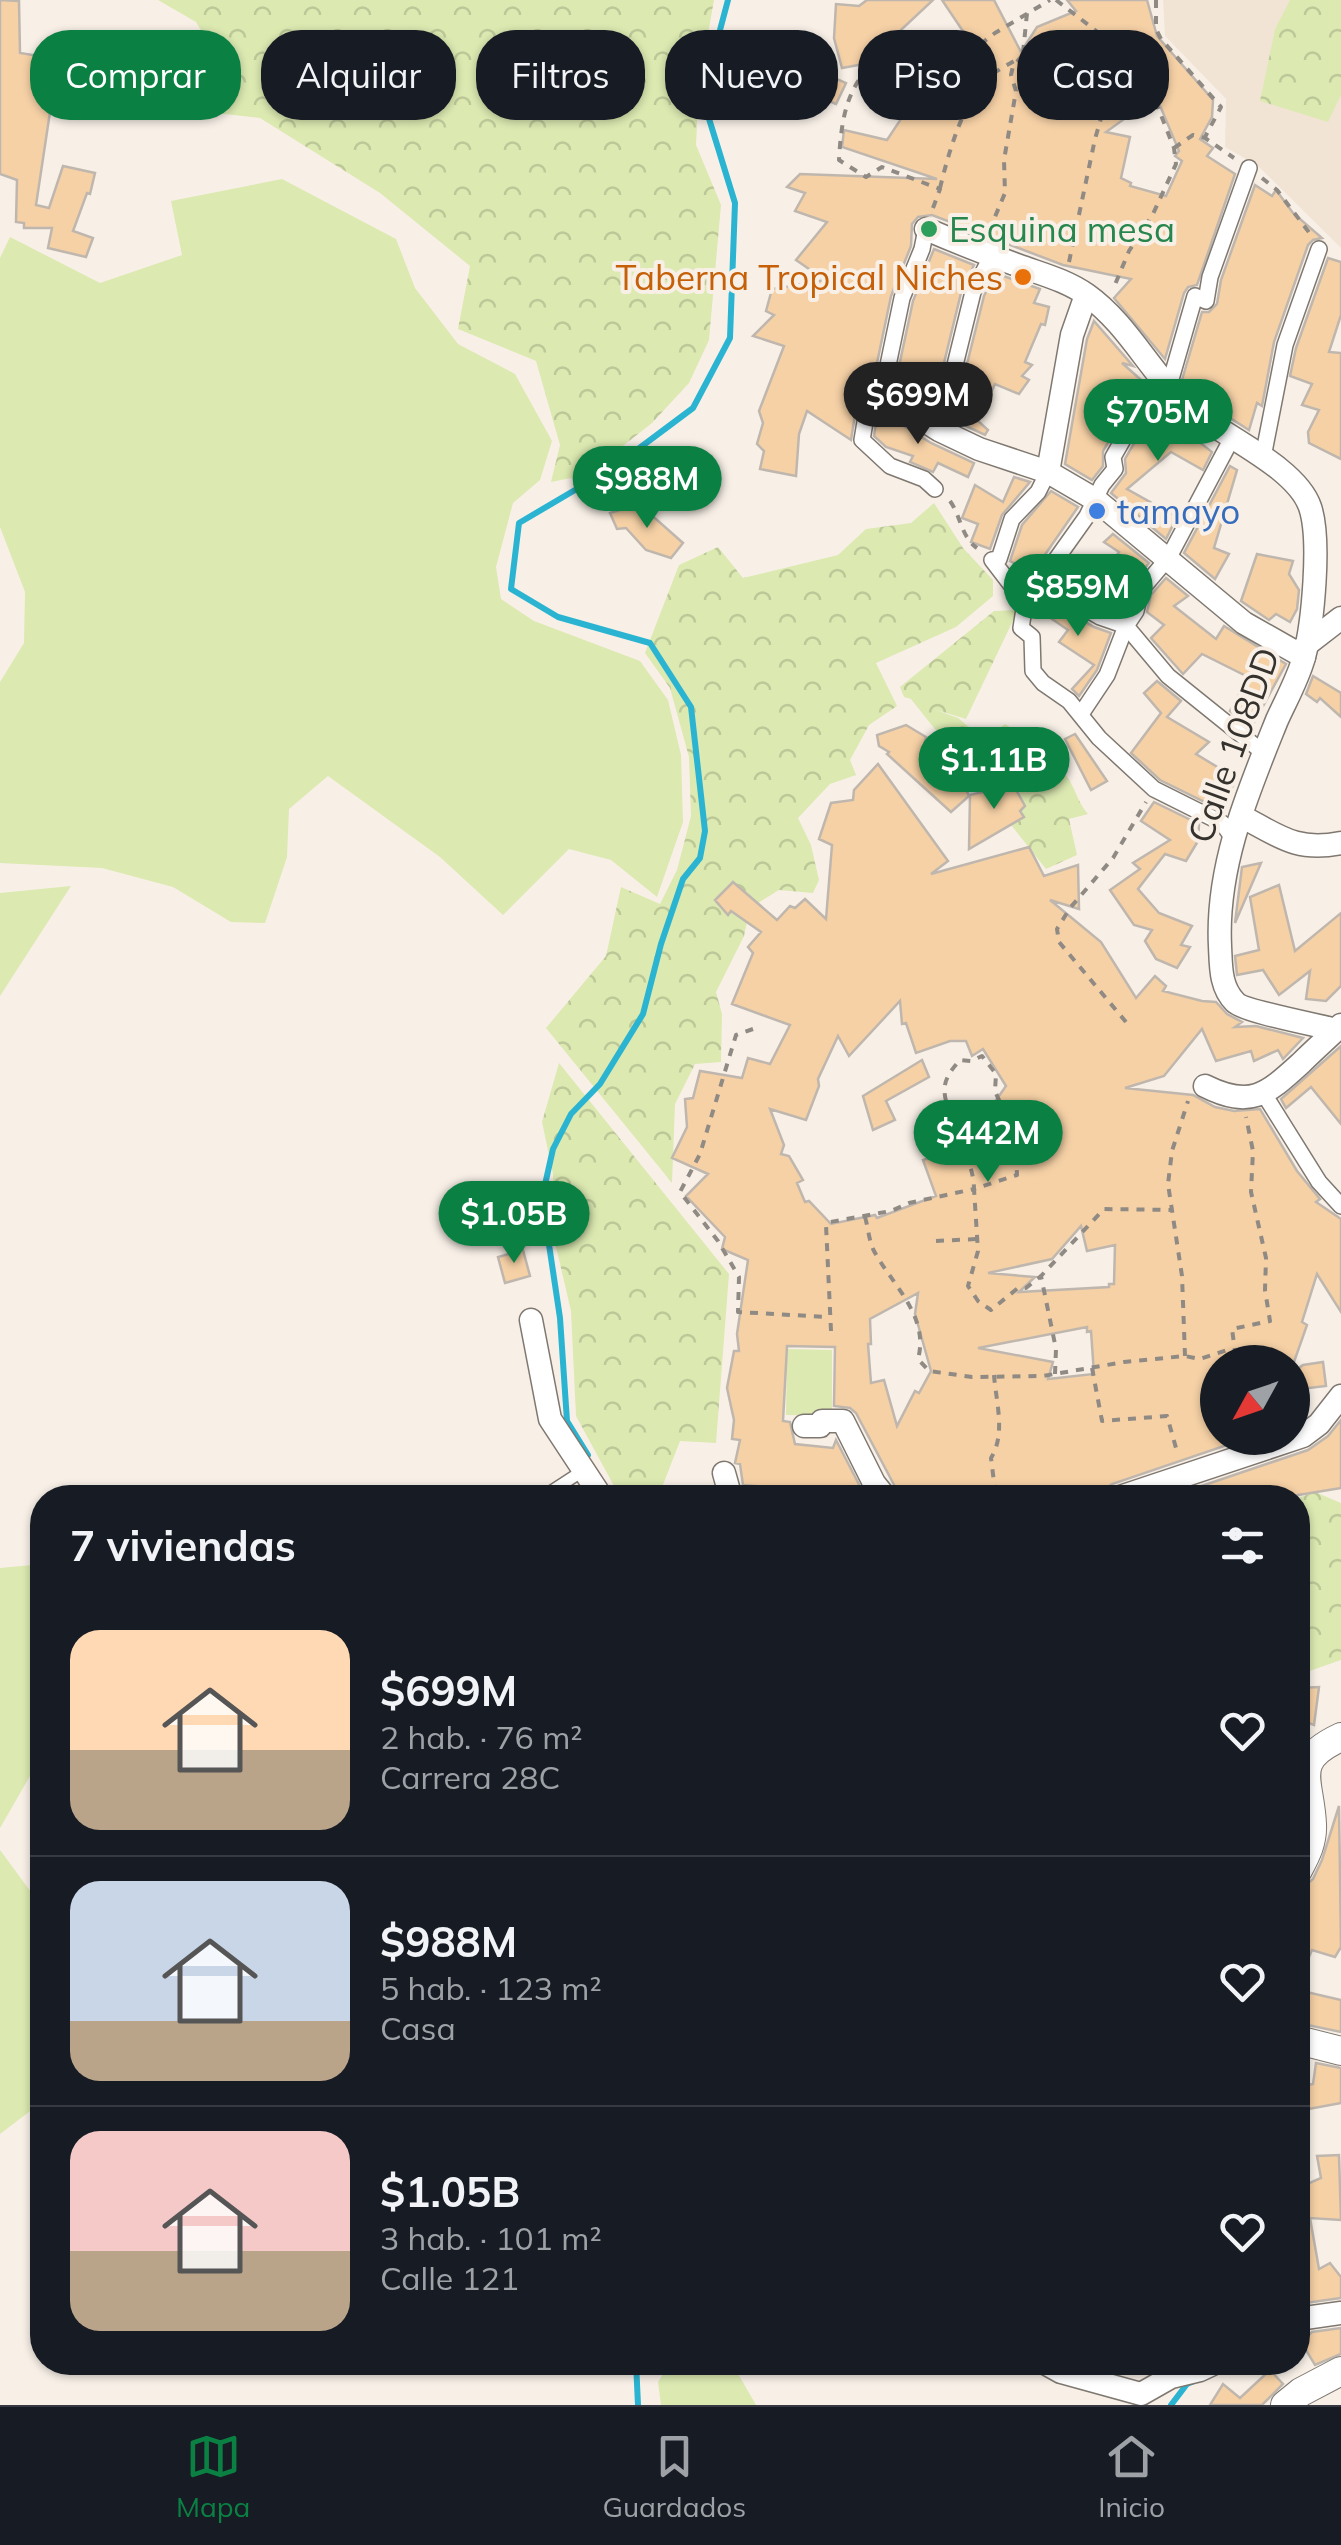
<!DOCTYPE html>
<html lang="es">
<meta charset="utf-8">
<style>
body{margin:0;font-family:Mulish,sans-serif;background:#242831;color:#f1f3f6;height:100vh;display:flex;flex-direction:column;font-size:38px;white-space:nowrap}
*{box-sizing:border-box;margin:0}
p{font-size:32px;color:#9ea1a6}
.icon{flex:none;width:55px;height:55px;fill:none;stroke:currentColor;stroke-width:2;stroke-linecap:round;stroke-linejoin:round}
.map{position:relative;flex:1;overflow:hidden}
.drawer{position:absolute;left:30px;top:1485px;width:1280px;height:890px;display:flex;flex-direction:column;background:#171b24;border-radius:40px;box-shadow:0 2px 8px #0004}
.drawer>*{flex:none}
.guide{position:absolute;left:30px;top:30px;width:1282px;height:90px;display:flex;gap:20px}
.needle{width:65px;rotate:230deg}
.controls{position:absolute;left:1200px;top:1345px;display:grid;gap:20px}
.controls a{display:grid;place-items:center;width:110px;height:110px;border-radius:50%;background:#171b24;box-shadow:0 2px 8px #0004;font-size:50px}
.price{position:absolute;translate:-50% -85px;padding:0 22px;border-radius:35px;background:#0b8043;color:#fff;font-size:32px;line-height:65px;filter:drop-shadow(0 2px 5px #0008)}
.price::after{content:'';position:absolute;left:50%;top:60px;width:30px;height:22px;margin-left:-15px;background:inherit;clip-path:polygon(0 0,100% 0,50% 100%)}
.price.on{background:#222;color:#fff}
ul{padding:0;list-style:none}
li{display:flex;align-items:center;gap:30px;height:250px;padding:0 40px}
li+li{border-top:2px solid #363941}
li span{display:grid;place-items:center;flex:none;width:280px;height:200px;border-radius:30px;color:#555}
li>.icon{margin-inline-start:auto}
span .icon{width:120px;height:120px;fill:#fffc;stroke-width:1}
li b{font-size:42px}
h2{display:flex;justify-content:space-between;align-items:center;height:120px;padding:0 40px;font-size:42px}
.pill{padding:0 35px;border-radius:40px;background:#171b24;box-shadow:0 2px 8px #0004;font-size:35px;line-height:90px}
.pill.on{background:#0b8043;color:#fff}
.menu{display:flex;justify-content:space-around;align-items:center;height:140px;border-top:2px solid #363941;background:#171b24;font-size:28px;color:#9ea1a6}
.menu a{display:grid;justify-items:center;gap:5px}
.menu .on{color:#0b8043}
.map>svg:first-child{display:block}
</style>
<div class="map">
<svg width="1341" height="2405" viewBox="0 0 1341 2405">
<defs>
<pattern id="forest-crowns" width="20" height="18" patternUnits="userSpaceOnUse" patternTransform="scale(2.5)"><rect width="20" height="18" fill="#dce9b1"/><path d="M2 6a3 3 0 1 1 6 0M12 15a3 3 0 1 1 6 0" fill="none" stroke="#bdc899"/></pattern>
</defs>
<rect width="100%" height="100%" fill="#f8f0e7"/>
<path fill="#f2e4d5" d="M1163,0H1341V248L1258,166L1225,147L1226,99L1165,36Z"/>
<g fill="#dce9b1">
<path d="M282,179L396,239L415,288L458,344L515,374L552,441L540,480L513,503L496,567L501,599L534,621L640,661L668,700L681,755L683,822L657,897L611,860L569,849L503,915L440,857L328,776L289,809L287,857L265,923L231,922L173,887L102,868L0,863V682L24,643L25,592L0,527V258L10,237L100,283L182,255L171,201Z"/>
<path d="M71,886L0,996V893Z"/>
<path d="M787,1349L832,1350V1416L786,1415Z"/>
<path d="M42,1564V1755L0,1828V1568Z"/>
<path d="M0,1850L42,1907V2102L0,2134Z"/>
<path d="M670,2363H740L737,2372L756,2405H661L658,2382Z"/>
</g>
<g fill="url(#forest-crowns)">
<path d="M158,0H714L699,84L696,145L721,205L709,340L689,383L652,423L586,475L551,482L560,445L536,361L458,329L470,266L380,193L260,118L207,112L230,80L196,22Z"/>
<path d="M1290,0H1341V95L1328,122L1260,101L1275,29Z"/>
<path d="M934,503L963,548L993,580V596L956,627L876,663L897,706L869,725L850,760L856,775L830,784L798,818L811,845L819,880L813,893L779,890L750,908L744,936L716,992L722,1014L721,1062L695,1064L675,1104L672,1183L546,1028L606,956L621,887L660,904L677,870L691,816L689,757L670,688L645,653L679,565L718,547L743,578L838,555L866,529L911,523Z"/>
<path d="M1018,610L966,719L933,709L958,718L984,739L1005,724C1028,738 1052,756 1068,778C1076,790 1078,803 1088,814L1069,819L1077,855L1046,869L911,699L904,697L900,687L994,611Z"/>
<path d="M559,1063L729,1274L716,1443L680,1441L659,1495L620,1497L576,1416L571,1311L554,1238L553,1174L542,1122Z"/>
<path d="M1315,1492L1341,1503V1660L1298,1675V1498Z"/>
</g>
<g fill="none" stroke-linecap="round" stroke-linejoin="round">
<g stroke="#2ab4d1" stroke-width="6">
<path d="M588,1455L567,1421L560,1318L542,1198L553,1149L571,1114L600,1084L643,1014L661,944L683,879L700,858L705,831L691,707L650,643L558,617L511,589L519,523L614,467L693,408L730,338L735,203L706,109L720,30L728,0"/>
<path d="M565,1498L574,1488"/>
<path d="M636,2362L638,2405"/>
<path d="M1171,2405L1187,2384L1194,2381"/>
</g>
</g>
<g fill="#f6d1a6" stroke="#bfb7ae" stroke-width="2.5" fill-rule="evenodd">
<path d="M0,0L19,1L20,53L58,59L36,205L49,208L63,166L95,173L90,194L87,193L73,231L93,238L86,257L48,248L52,228H24V223L16,222L17,180L0,174Z"/>
<path d="M867,0H933L871,58H863L864,64L842,68L834,38L836,4L859,6Z"/>
<path d="M942,0H994L1021,52L1037,27L1076,11L1067,0H1147L1157,36L1213,100L1212,117L1200,139L1213,148L1207,156L1235,174L1197,285L1188,287L1184,293L1165,359L1114,298L1131,279L1063,265L932,215L918,217L912,224L911,246L891,296L873,382L858,396L851,440L807,411L799,434L796,476L760,469L764,451L757,444L763,423L759,411L784,346L753,336L774,315L766,311L772,289L825,280L796,260L827,222L795,211L805,193L787,187L800,174L937,179L842,147L844,130L887,140L901,119L910,95L894,89L909,66L934,76L948,86L969,57L977,52ZM1156,96L1179,151L1175,156L1182,161L1166,196L1130,186L1131,183L1121,178L1130,137L1106,132Z"/>
<path d="M808,66L846,83L836,104L813,94L805,100L789,81Z"/>
<path d="M1255,185L1272,196L1276,190L1293,213L1322,238L1313,240L1308,245L1274,342L1262,406L1257,403L1249,430L1216,409L1222,395L1182,380L1202,312H1209L1217,304L1221,280Z"/>
<path d="M934,249L974,265L962,289L933,408L895,385L913,301Z"/>
<path d="M1328,258L1341,262V315L1329,352L1341,353V459L1309,443L1308,432L1319,410L1302,405L1312,384L1290,376L1296,348Z"/>
<path d="M995,273L1040,289L1034,303L1049,307L1045,325L1041,324L1025,362L1032,365L1022,376L1029,380L1019,394L995,384L978,421L988,430L985,435L953,420L984,296Z"/>
<path d="M1094,321L1133,366L1122,363L1149,387L1121,421L1103,451V466L1092,480L1065,464L1087,339Z"/>
<path d="M1163,404L1186,425L1175,423L1212,452L1203,470L1171,452L1127,489L1177,517L1166,539L1111,493L1126,473L1125,459L1140,433Z"/>
<path d="M878,410L931,443L974,463L968,477L938,463L933,472L910,462L913,456L886,447L874,436Z"/>
<path d="M1230,466L1237,470L1214,548L1229,554L1215,579L1184,553Z"/>
<path d="M1014,477L1030,482L1002,515L990,549L971,542L978,524L962,518L975,485L1003,502Z"/>
<path d="M1051,491L1078,507L1035,569L1021,579L1015,572L1016,564L1010,561L1022,525Z"/>
<path d="M639,504L683,543L671,558L646,550L626,528L617,529L610,513Z"/>
<path d="M1113,534L1149,563L1132,583L1121,613L1088,597L1119,552L1104,542Z"/>
<path d="M1257,554L1293,561L1289,574L1299,590L1297,609L1290,622L1276,614L1269,620L1241,601Z"/>
<path d="M1166,578L1188,596L1174,606L1216,639L1224,626L1286,664L1251,728L1230,711L1248,677L1202,654L1183,674L1151,638L1164,625L1147,612L1151,595Z"/>
<path d="M1043,597L1094,627L1111,633L1097,670L1079,696L1072,689L1094,665L1059,642L1068,630L1036,608Z"/>
<path d="M1313,676L1341,693V717L1320,698L1317,702L1306,694Z"/>
<path d="M1157,681L1181,701L1167,717L1209,742L1196,754L1237,779L1219,809L1160,780L1131,753L1161,713L1144,693Z"/>
<path d="M906,725L926,737L923,749L955,766L969,796L951,812L887,754L889,752L879,746L877,735Z"/>
<path d="M1075,734L1107,781L1091,790L1065,739Z"/>
<path d="M878,764L948,861L931,874L1029,847L1044,876L1078,865L1079,909L1050,900L1101,942L1136,998L1155,976L1166,986L1163,991L1202,1001L1216,1002L1227,1014L1242,1022L1235,1027L1256,1026L1303,1038L1283,1059L1278,1050L1254,1061L1251,1051L1216,1061L1202,1029L1164,1076L1125,1088L1193,1095L1215,1107L1234,1111L1260,1109L1297,1171L1320,1199L1316,1202L1341,1219V1312L1317,1274L1302,1322L1307,1325L1294,1362H1218V1438H1235L1236,1442L1112,1484L1105,1489L1102,1498H901L856,1413L850,1408L834,1406L835,1347L787,1346L783,1421L790,1422L795,1444L833,1448L836,1440L866,1498H779L780,1488L743,1485L740,1464L735,1463L740,1440L732,1439L734,1420L727,1388L734,1351H739L737,1334L748,1260L722,1249L725,1237L686,1196L708,1174L672,1158L687,1127L685,1099L693,1098L700,1071L742,1078L748,1058L770,1064L790,1025L732,1004L753,953L748,947L761,932L731,911L728,915L715,900L733,882L777,920L790,906L795,908L805,899L826,919L832,845L819,839L831,803L853,800L854,790ZM900,1001L902,1024L906,1023L916,1053L950,1041H966L972,1056L983,1049L1006,1086L992,1106L959,1124L962,1132L941,1135L944,1153L923,1160L936,1196L877,1218L875,1215L831,1224L809,1201L805,1202L797,1183L803,1180L789,1156L781,1154L784,1145L770,1109L806,1120L819,1086L818,1079L838,1036L849,1056ZM1081,1226L1087,1251L1115,1245L1114,1284H1109V1287L1019,1292L1035,1277L988,1273L1052,1259ZM918,1293L915,1314L931,1371L919,1393L915,1391L897,1426L884,1380L871,1383L868,1344H871L870,1319ZM1087,1327V1332L1091,1331L1094,1374L1048,1379L1053,1362L978,1348Z"/>
<path d="M1010,779L1025,806L1020,811L1024,817L969,849L970,795L995,789Z"/>
<path d="M1154,802L1199,824L1198,841L1186,861L1165,854L1138,889L1159,913L1192,926L1181,945L1190,947L1177,968L1156,959L1145,941L1152,930L1134,925L1110,890L1140,869L1133,863L1170,840L1141,821Z"/>
<path d="M1261,863L1235,923L1242,867Z"/>
<path d="M1279,885L1295,951L1341,913V986L1326,1001L1306,999L1310,971L1279,995L1263,970L1237,975L1235,956L1259,950L1250,897Z"/>
<path d="M1341,1046V1124L1311,1087L1286,1108L1281,1099Z"/>
<path d="M922,1060L929,1077L886,1101L895,1120L873,1130L863,1096Z"/>
<path d="M523,1250L530,1276L505,1283L498,1257Z"/>
<path d="M1323,1362L1326,1386L1292,1390V1373L1303,1365Z"/>
<path d="M1341,1420V1488L1280,1498H1166L1308,1450L1328,1436Z"/>
<path d="M1319,1687L1314,1725L1298,1719V1688Z"/>
<path d="M1339,1806L1341,1947L1335,1957L1312,1950L1298,1983V1905L1305,1886L1313,1879L1322,1860Z"/>
<path d="M1298,1990L1341,2000V2032L1298,2023Z"/>
<path d="M1316,2063L1341,2068V2103L1298,2111V2087L1313,2084Z"/>
<path d="M1339,2155L1341,2220L1310,2218L1319,2269L1330,2263L1341,2277V2298L1298,2304V2188L1321,2178L1317,2156Z"/>
<path d="M1341,2328V2354L1315,2365L1301,2342L1312,2332Z"/>
<path d="M1270,2370L1283,2384L1262,2405H1210L1223,2384L1240,2398Z"/>
</g>
<g fill="none" stroke-linecap="round" stroke-linejoin="round">
<defs>
<path id="service" d="M541,1498L584,1470"/>
<g id="pedestrian">
<path d="M926,229L922,249L902,298L882,394L869,398L862,440L890,466L924,479L935,489"/>
<path d="M939,430L973,292L992,255"/>
<path d="M1263,457L1285,345L1319,249"/>
<path d="M1048,472L1038,492L1012,519L999,559L992,560L1025,603L1087,516L1102,485L1115,469L1113,457C1129,430 1140,403 1169,386L1195,296L1206,301L1210,277L1249,168"/>
<path d="M1040,582L1100,617L1126,626L1168,676L1265,754"/>
<path d="M1025,603L1021,628L1032,637L1033,671L1043,683L1069,701L1099,738L1154,789L1222,823L1233,838"/>
<path d="M1081,714L1107,675L1126,626L1136,611L1141,590L1169,557L1232,438"/>
<path d="M1264,1094L1319,1182L1341,1206"/>
</g>
<g id="minor">
<path d="M926,229C956,242 987,254 1017,265C1041,274 1066,280 1087,295C1129,325 1150,373 1188,407C1220,435 1296,466 1310,507C1321,539 1313,624 1304,657C1298,679 1286,700 1277,720C1248,792 1216,866 1220,946C1221,966 1220,987 1235,1002C1243,1011 1317,1025 1336,1030"/>
<path d="M882,394L939,430L979,449L1048,472L1096,500L1244,623L1304,657"/>
<path d="M1048,472L1072,335L1086,295"/>
<path d="M1306,645L1341,618"/>
<path d="M1241,816C1279,836 1296,852 1341,843"/>
<path d="M1205,1086C1251,1109 1267,1094 1301,1063C1314,1050 1328,1038 1341,1025"/>
<path d="M531,1320L550,1419L602,1498"/>
<path d="M804,1426H820L822,1421H843L874,1483L886,1498"/>
<path d="M724,1473L731,1498"/>
<path d="M1117,1498L1303,1436L1319,1424L1341,1396"/>
<path d="M1298,2319L1341,2313"/>
<path d="M1043,2362L1061,2372L1141,2394L1171,2377L1200,2370L1217,2362"/>
</g>
<g id="tertiary">
<path d="M1298,1870C1306,1855 1313,1842 1312,1824C1310,1779 1289,1761 1341,1737"/>
<path d="M1298,2040L1341,2051"/>
<path d="M1285,2405L1301,2392L1341,2371"/>
</g>
</defs>
<use href="#service" stroke="#7f7870" stroke-width="14"/>
<use href="#pedestrian" stroke="#7f7870" stroke-width="18"/>
<use href="#minor" stroke="#7f7870" stroke-width="25"/>
<use href="#tertiary" stroke="#7f7870" stroke-width="30"/>
<g stroke="#908a84" stroke-width="4" stroke-dasharray="8 8" stroke-linecap="butt">
<path d="M1056,0L1117,47L1153,95L1174,148L1176,164L1153,214L1129,251L1114,287"/>
<path d="M1156,0V29L1161,39L1221,107L1205,137"/>
<path d="M1023,53L1027,13"/>
<path d="M1174,148L1193,135L1205,138L1234,158"/>
<path d="M1262,178L1277,190L1311,235"/>
<path d="M940,188C948,155 963,100 989,77C997,70 1008,65 1017,59"/>
<path d="M933,208L940,189L882,167L866,177L839,160C841,125 845,90 871,66L940,69L955,64L995,33L1050,0"/>
<path d="M989,231L1005,193L1004,160L1016,91L1011,75L1013,66L1023,55"/>
<path d="M1069,262L1095,139L1120,53"/>
<path d="M950,501C961,516 961,537 977,548"/>
<path d="M1126,1022L1059,942L1057,929L1070,908L1113,858L1146,802"/>
<path d="M753,1029L736,1035L700,1154L680,1192L718,1241L739,1277L738,1312L828,1317"/>
<path d="M865,1217C868,1227 869,1240 873,1249C890,1283 930,1315 918,1359L929,1371L972,1377L1043,1376L1124,1362L1185,1356L1200,1359L1227,1350L1235,1362"/>
<path d="M936,1241L978,1239"/>
<path d="M831,1331L826,1225L830,1222L891,1211L909,1203L974,1189C974,1155 940,1108 945,1085C947,1074 955,1066 960,1060L971,1061L982,1056L996,1074L995,1091L1015,1137L1017,1175L974,1189L978,1251L968,1286L978,1301L991,1310L1018,1288H1026L1041,1276"/>
<path d="M1231,1354L1235,1351L1232,1329L1270,1321L1265,1290L1266,1258L1251,1192L1253,1151L1246,1117"/>
<path d="M1185,1356L1182,1276L1168,1184L1172,1151L1188,1101"/>
<path d="M1092,1368L1102,1421L1167,1416L1178,1455"/>
<path d="M1055,1374L1056,1349L1041,1276L1104,1209L1170,1210"/>
<path d="M994,1375C996,1402 1006,1434 991,1458L996,1498"/>
</g>
<use href="#service" stroke="#fff" stroke-width="11"/>
<use href="#pedestrian" stroke="#fff" stroke-width="15"/>
<use href="#minor" stroke="#fff" stroke-width="22"/>
<use href="#tertiary" stroke="#fff" stroke-width="28"/>
</g>
<circle fill="#2e9e5b" stroke="#f8f0e7" stroke-width="4" cx="929" cy="229" r="10"/>
<circle fill="#e8710a" stroke="#f8f0e7" stroke-width="4" cx="1023" cy="277" r="10"/>
<circle fill="#3f7fe0" stroke="#f8f0e7" stroke-width="4" cx="1097" cy="511" r="10"/>
<g text-anchor="middle" dominant-baseline="central" stroke-width="8" stroke-linejoin="round" paint-order="stroke">
<g font-size="35" fill="#27864d" stroke="#f8f0e7" text-anchor="start">
<text x="949" y="229">Esquina mesa</text>
</g>
<g font-size="35" fill="#c56008" stroke="#f8f0e7" text-anchor="end">
<text x="1003" y="277">Taberna Tropical Niches</text>
</g>
<g font-size="35" fill="#366cbe" stroke="#f8f0e7" text-anchor="start">
<text x="1117" y="511">tamayo</text>
</g>
<g font-size="35" fill="#35322e" stroke="#f8f0e7">
<text transform="translate(1233 745) rotate(-70)">Calle 108DD</text>
</g>
</g>
</svg>
<div class="controls">
<a><svg class="needle" viewBox="-14 -14 28 28"><path d="M0-13l5 13h-10z" fill="#e53935"/><path d="M0 13l5-13h-10z" fill="#9ea1a6"/></svg></a>
</div>
<b class="price on" style="left:918px;top:447px">$699M</b>
<b class="price" style="left:1158px;top:464px">$705M</b>
<b class="price" style="left:647px;top:531px">$988M</b>
<b class="price" style="left:1078px;top:639px">$859M</b>
<b class="price" style="left:994px;top:812px">$1.11B</b>
<b class="price" style="left:988px;top:1185px">$442M</b>
<b class="price" style="left:514px;top:1266px">$1.05B</b>
<div class="guide">
<a class="pill on">Comprar</a>
<a class="pill">Alquilar</a>
<a class="pill">Filtros</a>
<a class="pill">Nuevo</a>
<a class="pill">Piso</a>
<a class="pill">Casa</a>
</div>
<section class="drawer">
<h2>7 viviendas<svg class="icon" aria-label="filters" viewBox="0 0 24 24"><path d="M4 7h16M4 17h16"/><circle cx="9" cy="7" r="2"/><circle cx="15" cy="17" r="2"/></svg></h2>
<ul>
<li><span style="background:linear-gradient(#ffd9b3 60%,#b9a48a 0)"><svg class="icon" aria-label="home" viewBox="0 0 24 24"><path d="M3 11l9-7 9 7M6 9v11h12V9"/></svg></span><div><b>$699M</b><p>2 hab. · 76 m²</p><p>Carrera 28C</p></div><svg class="icon" aria-label="heart" viewBox="0 0 24 24"><path d="M12 20l-8-8c-3-5 5-10 8-4 3-6 11-1 8 4z"/></svg></li>
<li><span style="background:linear-gradient(#c9d6e8 70%,#b9a48a 0)"><svg class="icon" aria-label="home" viewBox="0 0 24 24"><path d="M3 11l9-7 9 7M6 9v11h12V9"/></svg></span><div><b>$988M</b><p>5 hab. · 123 m²</p><p>Casa</p></div><svg class="icon" aria-label="heart" viewBox="0 0 24 24"><path d="M12 20l-8-8c-3-5 5-10 8-4 3-6 11-1 8 4z"/></svg></li>
<li><span style="background:linear-gradient(#f6c9c9 60%,#b9a48a 0)"><svg class="icon" aria-label="home" viewBox="0 0 24 24"><path d="M3 11l9-7 9 7M6 9v11h12V9"/></svg></span><div><b>$1.05B</b><p>3 hab. · 101 m²</p><p>Calle 121</p></div><svg class="icon" aria-label="heart" viewBox="0 0 24 24"><path d="M12 20l-8-8c-3-5 5-10 8-4 3-6 11-1 8 4z"/></svg></li>
</ul>
</section>
</div>
<nav class="menu">
<a class="on"><svg class="icon" aria-label="map" viewBox="0 0 24 24"><path d="M3 6l6-2 6 2 6-2v14l-6 2-6-2-6 2zM9 4v14M15 6v14"/></svg>Mapa</a>
<a><svg class="icon" aria-label="saved" viewBox="0 0 24 24"><path d="M7 4h10v16l-5-4-5 4z"/></svg>Guardados</a>
<a><svg class="icon" aria-label="home" viewBox="0 0 24 24"><path d="M3 11l9-7 9 7M6 9v11h12V9"/></svg>Inicio</a>
</nav>
